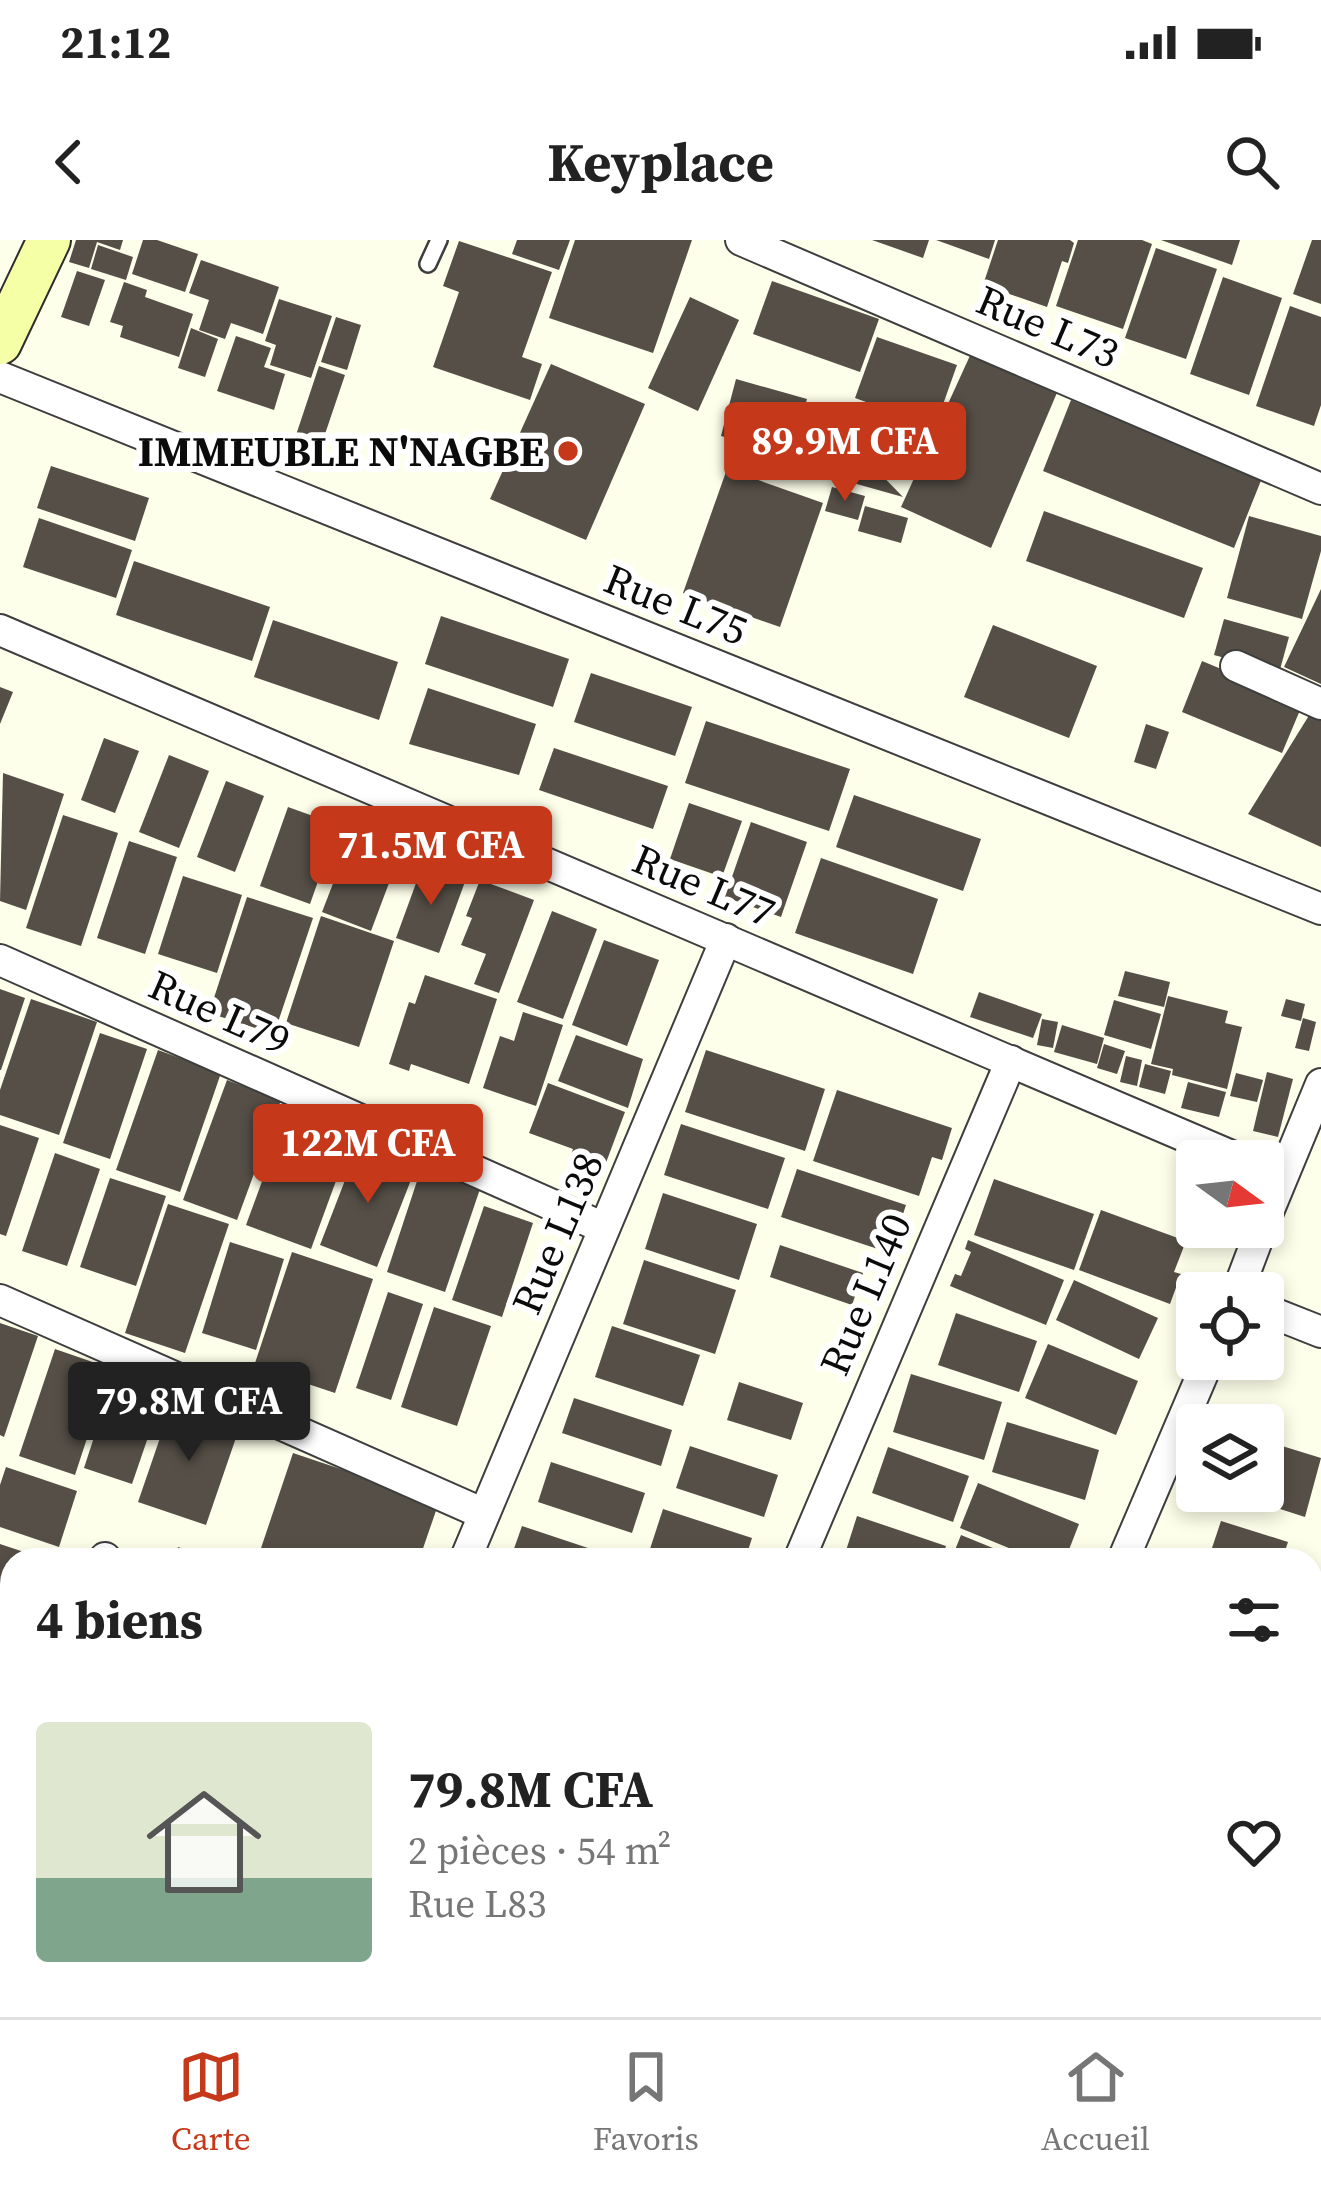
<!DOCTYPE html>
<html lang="fr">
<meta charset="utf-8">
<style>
body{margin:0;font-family:"Source Serif 4",serif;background:#f6f6f6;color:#222;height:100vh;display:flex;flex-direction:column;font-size:45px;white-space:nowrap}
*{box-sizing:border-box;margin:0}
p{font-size:39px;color:#767676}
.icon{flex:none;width:66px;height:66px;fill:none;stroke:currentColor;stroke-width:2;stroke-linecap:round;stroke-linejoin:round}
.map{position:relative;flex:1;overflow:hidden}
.side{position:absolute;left:0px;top:1308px;width:1323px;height:471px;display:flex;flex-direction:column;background:#fff;border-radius:36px 36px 0 0;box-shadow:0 6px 18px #0003}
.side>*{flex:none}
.needle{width:78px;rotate:105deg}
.buttons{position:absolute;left:1176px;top:900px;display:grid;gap:24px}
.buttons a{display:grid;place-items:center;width:108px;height:108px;border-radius:12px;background:#fff;box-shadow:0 6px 18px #0003;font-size:60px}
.price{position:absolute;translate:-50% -102px;padding:0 27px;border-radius:12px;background:#c5381a;color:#fff;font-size:39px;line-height:78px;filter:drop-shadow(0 3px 6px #0008)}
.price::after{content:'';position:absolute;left:50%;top:72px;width:36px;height:27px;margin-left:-18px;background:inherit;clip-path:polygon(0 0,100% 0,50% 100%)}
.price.selected{background:#222;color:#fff}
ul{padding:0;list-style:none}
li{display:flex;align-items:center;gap:36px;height:300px;padding:0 36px}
li span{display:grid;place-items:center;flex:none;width:336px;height:240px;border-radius:12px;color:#555}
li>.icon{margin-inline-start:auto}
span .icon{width:144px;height:144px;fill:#fffc;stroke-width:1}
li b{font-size:51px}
h2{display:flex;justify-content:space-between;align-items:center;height:144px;padding:0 36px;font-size:51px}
.status{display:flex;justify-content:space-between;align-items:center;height:84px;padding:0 60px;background:#fff;direction:ltr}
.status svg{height:33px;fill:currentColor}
header{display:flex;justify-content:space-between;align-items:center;height:156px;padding:0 36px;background:#fff;font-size:54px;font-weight:700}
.tabs{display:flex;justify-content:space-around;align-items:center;height:168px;border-top:3px solid #e0e0e0;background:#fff;font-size:33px;color:#767676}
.tabs a{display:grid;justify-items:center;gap:6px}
.tabs .selected{color:#c5381a}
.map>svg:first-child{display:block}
</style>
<div class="status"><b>21:12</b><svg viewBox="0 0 49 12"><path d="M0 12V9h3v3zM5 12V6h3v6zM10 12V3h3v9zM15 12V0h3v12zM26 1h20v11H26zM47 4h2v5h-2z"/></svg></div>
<header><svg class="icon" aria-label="back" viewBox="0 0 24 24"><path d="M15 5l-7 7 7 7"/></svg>Keyplace<svg class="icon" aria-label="search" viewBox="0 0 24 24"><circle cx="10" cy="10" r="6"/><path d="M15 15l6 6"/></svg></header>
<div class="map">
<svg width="1321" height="1777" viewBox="0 0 1321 1777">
<rect width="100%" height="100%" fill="#feffea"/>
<path fill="#d8f2c4" d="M116,1767H249L245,1777H112Z"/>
<g fill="#554f47">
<path d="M76,0H123L120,10L97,2L89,28L69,22Z"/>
<path d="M143,0H157L198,14L185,52L132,34Z"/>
<path d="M517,0H570L559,30L512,14Z"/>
<path d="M575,0H692L653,113L549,78Z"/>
<path d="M872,0H929L923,18Z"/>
<path d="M936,0H995L989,19Z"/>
<path d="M998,0H1070L1074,3L1068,23L1062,21L1047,67L983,45Z"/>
<path d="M1078,0H1142L1152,4L1123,89L1056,66Z"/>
<path d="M1161,0H1240L1232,25Z"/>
<path d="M1312,0H1321V64L1293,54Z"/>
<path d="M459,1L552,32L522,117L542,124L530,160L433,127L459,52L443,46Z"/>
<path d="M98,5L133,17L126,40L91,29Z"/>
<path d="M1156,8L1217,29L1186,119L1125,98Z"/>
<path d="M201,20L279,47L263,94L231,83L225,99L199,90L209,60L189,53Z"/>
<path d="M77,31L105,40L89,86L61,77Z"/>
<path d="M1223,37L1282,58L1249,155L1190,134Z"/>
<path d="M772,41L879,79L860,132L753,94Z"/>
<path d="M124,42L147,50L145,57L193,74L179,117L120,97L123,86L110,82Z"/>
<path d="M690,57L739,80L698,171L648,148Z"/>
<path d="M279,59L332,76L311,138L270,125L276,105L265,101Z"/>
<path d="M1290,66L1321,77V165L1314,186L1256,166Z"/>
<path d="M336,77L361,85L347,130L321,122Z"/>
<path d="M191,88L218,99L205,137L178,128Z"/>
<path d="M236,96L271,108L264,127L285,134L274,170L217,151Z"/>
<path d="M877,97L957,125L935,187L855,158Z"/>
<path d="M973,109L1059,148L991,308L901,267Z"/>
<path d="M551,124L645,164L586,300L490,259Z"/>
<path d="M319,126L345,135L323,200L307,195L303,207L293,204Z"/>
<path d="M736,139L807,159L791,215L721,196Z"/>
<path d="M1071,160L1262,238L1234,308L1043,231Z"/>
<path d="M823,175L903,257L807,230Z"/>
<path d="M51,226L149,258L135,301L37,268Z"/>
<path d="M727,229L823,263L780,387L683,353Z"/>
<path d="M832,247L865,256L858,280L825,271Z"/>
<path d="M865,266L908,278L901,303L858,291Z"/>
<path d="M1044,271L1203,328L1184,378L1026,321Z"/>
<path d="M1249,276L1321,296V311L1302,379L1227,358Z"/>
<path d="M39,278L132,310L116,358L23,327Z"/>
<path d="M134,321L270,367L252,421L116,375Z"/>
<path d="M1321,349V444L1284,427Z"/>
<path d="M441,376L569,419L553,467L425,424Z"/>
<path d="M1224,379L1289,397L1279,433L1214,415Z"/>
<path d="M273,380L398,422L379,480L254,437Z"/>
<path d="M993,385L1097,426L1069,498L964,457Z"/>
<path d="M1202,421L1303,463L1282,513L1182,472Z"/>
<path d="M591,433L692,467L675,516L574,482Z"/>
<path d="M0,447L13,452L0,484Z"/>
<path d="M428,448L536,484L519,535L409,504Z"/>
<path d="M1313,469L1321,473V607L1248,574Z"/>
<path d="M706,481L850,529L829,591L685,543Z"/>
<path d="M1146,484L1169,492L1156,529L1134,522Z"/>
<path d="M104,498L139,511L115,573L81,560Z"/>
<path d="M554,508L668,546L653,589L539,550Z"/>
<path d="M169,515L209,531L179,608L139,592Z"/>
<path d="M3,533L64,554L26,670L0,661Z"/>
<path d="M226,541L264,556L235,632L197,617Z"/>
<path d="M854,555L981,599L963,651L836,607Z"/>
<path d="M689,563L742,581L722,637L670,619Z"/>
<path d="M288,567L338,585L310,664L260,646Z"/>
<path d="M63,575L118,593L81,706L26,688Z"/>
<path d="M751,582L807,602L781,677L725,657Z"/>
<path d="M353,592L401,611L371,691L322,672Z"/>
<path d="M129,601L177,617L145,714L97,698Z"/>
<path d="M821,618L938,659L913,734L795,693Z"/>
<path d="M423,624L466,639L439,713L396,698Z"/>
<path d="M183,636L242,655L217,733L158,714Z"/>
<path d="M480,640L534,660L499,753L474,744L486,714L461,705L472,678L466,676Z"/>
<path d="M247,657L313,678L274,794L209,773Z"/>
<path d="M552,671L597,689L563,779L517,762Z"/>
<path d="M321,676L394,701L359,807L286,783Z"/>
<path d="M604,700L659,720L627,806L572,785Z"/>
<path d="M1125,731L1170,742L1164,767L1118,756Z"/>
<path d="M425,735L497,759L469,844L411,824L409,831L389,824L409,762L415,764Z"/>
<path d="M0,749L25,758L1,830H0Z"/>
<path d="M979,752L1042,774L1033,798L970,777Z"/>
<path d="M1168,756L1228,771L1225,783L1242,787L1227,849L1172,835L1173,829L1151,824Z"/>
<path d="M31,759L97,782L59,895L0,875V850Z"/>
<path d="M1286,759L1305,764L1301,781L1281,776Z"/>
<path d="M1114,760L1161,774L1151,809L1104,795Z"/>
<path d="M523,772L563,785L536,866L483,848L500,796L514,801Z"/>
<path d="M1303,778L1316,782L1309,811L1295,808Z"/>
<path d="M1042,779L1058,782L1053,808L1037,805Z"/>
<path d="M1062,785L1104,798L1097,824L1054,812Z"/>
<path d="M100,793L147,809L110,919L63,903Z"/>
<path d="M576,795L643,819L628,868L558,841Z"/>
<path d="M1104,804L1125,811L1117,834L1097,828Z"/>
<path d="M158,810L221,833L180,952L116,930Z"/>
<path d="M706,810L825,849L805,911L685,872Z"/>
<path d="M1126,816L1142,820L1137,846L1120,842Z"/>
<path d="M1145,824L1171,831L1165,854L1139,847Z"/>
<path d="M1267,832L1293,839L1278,897L1253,891Z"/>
<path d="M1236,833L1263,840L1257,862L1230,856Z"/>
<path d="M227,840L281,860L237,980L183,960Z"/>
<path d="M1188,842L1226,852L1219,877L1181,868Z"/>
<path d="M548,843L625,872L601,936L568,923L573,909L529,893Z"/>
<path d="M837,850L952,888L942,920L932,917L919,956L813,921Z"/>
<path d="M286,876L351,900L311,1009L246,985Z"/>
<path d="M681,884L785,918L768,969L664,935Z"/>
<path d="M0,885L39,898L6,996L0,994Z"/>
<path d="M359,904L416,927L377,1027L320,1005Z"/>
<path d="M55,913L100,929L67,1026L22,1011Z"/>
<path d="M421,929L480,949L445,1052L387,1032Z"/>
<path d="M797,929L906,965L890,1013L781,977Z"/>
<path d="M110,938L166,956L136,1046L80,1027Z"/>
<path d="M994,939L1094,974L1074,1030L974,995Z"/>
<path d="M663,953L757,984L739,1040L645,1009Z"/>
<path d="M168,964L229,984L185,1113L125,1093Z"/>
<path d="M484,966L533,983L502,1077L452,1060Z"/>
<path d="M1101,970L1186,1001L1174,1032L1181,1034L1170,1064L1079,1030Z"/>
<path d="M968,1000L1064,1040L1046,1085L950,1046L955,1034L961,1036L971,1012L965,1009Z"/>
<path d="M230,1002L284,1019L256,1110L202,1093Z"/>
<path d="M780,1005L863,1033L852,1065L770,1037Z"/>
<path d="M292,1012L373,1039L335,1153L254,1126Z"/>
<path d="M644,1020L736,1050L715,1114L623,1084Z"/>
<path d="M1074,1040L1158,1078L1139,1119L1056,1080Z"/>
<path d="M388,1052L423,1064L391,1160L356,1148Z"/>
<path d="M434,1067L491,1086L457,1186L401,1167Z"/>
<path d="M956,1073L1037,1101L1019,1152L938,1125Z"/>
<path d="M0,1083L38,1096L4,1197L0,1195Z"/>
<path d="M612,1086L700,1115L683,1166L595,1137Z"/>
<path d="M1048,1104L1138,1141L1116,1195L1025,1158Z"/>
<path d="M55,1109L110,1128L75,1235L19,1216Z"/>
<path d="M911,1134L1002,1162L984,1220L893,1192Z"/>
<path d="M739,1142L803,1163L791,1200L727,1180Z"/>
<path d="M108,1154L157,1171L132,1244L84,1228Z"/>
<path d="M574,1158L672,1190L661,1226L562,1193Z"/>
<path d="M172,1163L240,1186L206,1285L138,1262Z"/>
<path d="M1007,1182L1099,1210L1085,1260L992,1232Z"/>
<path d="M1263,1200L1321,1218L1305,1277L1227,1252L1263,1251Z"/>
<path d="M690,1206L778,1235L764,1277L676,1248Z"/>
<path d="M888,1207L969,1236L953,1282L872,1253Z"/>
<path d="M293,1213L439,1262L419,1320H257Z"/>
<path d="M551,1222L645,1253L632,1293L538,1262Z"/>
<path d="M6,1227L77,1251L59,1307L0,1287V1245Z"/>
<path d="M978,1243L1079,1284L1065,1320H1038L960,1288Z"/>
<path d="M663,1269L752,1298L745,1320H673L649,1312Z"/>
<path d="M857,1276L946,1306L942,1320H843Z"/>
<path d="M1221,1281L1288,1302L1282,1320H1208Z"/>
<path d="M522,1286L621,1319V1320H510Z"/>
<path d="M961,1295L1022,1320H951Z"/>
<path d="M0,1304L45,1319L12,1320V1362L0,1358Z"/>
<path d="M178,1307L213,1319V1320H174Z"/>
<path d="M1311,1375L1321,1379V1436L1311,1432Z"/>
<path d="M0,1384L12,1388V1438L0,1434Z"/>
<path d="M1311,1478L1321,1481V1515L1317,1526L1311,1524Z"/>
<path d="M1320,1718L1321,1777H1300L1304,1767H1311V1746Z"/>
<path d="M466,1767H549L560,1771L558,1777H463Z"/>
<path d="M665,1767H736L759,1777H660Z"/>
<path d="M1014,1767H1086L1102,1774L1101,1777H1010Z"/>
<path d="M1205,1767H1251L1247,1777H1233Z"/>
</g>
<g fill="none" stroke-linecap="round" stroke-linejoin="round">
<defs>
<path id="lane" d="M428,24L439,0"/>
<g id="street">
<path d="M741,0L1321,249"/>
<path d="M0,137L1321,669"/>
<path d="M0,390L1243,921"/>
<path d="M1236,426L1321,464"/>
<path d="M0,720L604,988"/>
<path d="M1263,984L1321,844"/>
<path d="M1237,1053L1262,987"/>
<path d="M0,1060L484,1274"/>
<path d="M1263,1069L1321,1092"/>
<path d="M104,1320L105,1318"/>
<path d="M465,1320L726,699"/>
<path d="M799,1320L1011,821"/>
<path d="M1123,1320L1209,1119"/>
<path d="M0,1569L12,1540"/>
<path d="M1311,1654L1321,1630"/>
<path d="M274,1777L278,1767"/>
<path d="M607,1777L611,1767"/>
<path d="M927,1777L932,1767"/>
<path d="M1260,1777L1264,1767"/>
</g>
<path id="secondary" d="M0,103L49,0"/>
</defs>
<use href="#lane" stroke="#3e3e3e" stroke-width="20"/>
<use href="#street" stroke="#3e3e3e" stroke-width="34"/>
<use href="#secondary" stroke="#2d2d2d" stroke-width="46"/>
<use href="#lane" stroke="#fff" stroke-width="15"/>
<use href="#street" stroke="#fff" stroke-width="30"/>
<use href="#secondary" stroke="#f5ffa5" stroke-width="42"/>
</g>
<circle fill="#c5381a" stroke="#fff" stroke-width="4.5" cx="568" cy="211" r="12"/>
<g text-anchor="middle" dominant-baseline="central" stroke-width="12" stroke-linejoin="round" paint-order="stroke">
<g font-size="42" fill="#0b0b0b" stroke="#fff">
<text transform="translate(1048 86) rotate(23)">Rue L73</text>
<text transform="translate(676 364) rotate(22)">Rue L75</text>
<text transform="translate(704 645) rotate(23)">Rue L77</text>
<text transform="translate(220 772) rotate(24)">Rue L79</text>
<text transform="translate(557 993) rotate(-67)">Rue L138</text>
<text transform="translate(865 1054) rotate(-67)">Rue L140</text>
</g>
<g font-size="42" font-weight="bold" fill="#0b0b0b" stroke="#fff" text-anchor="end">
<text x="544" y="211">IMMEUBLE N'NAGBE</text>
</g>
</g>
</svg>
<div class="buttons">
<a><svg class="needle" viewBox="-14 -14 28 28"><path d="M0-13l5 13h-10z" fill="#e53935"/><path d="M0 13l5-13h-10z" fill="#767676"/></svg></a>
<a><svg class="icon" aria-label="locate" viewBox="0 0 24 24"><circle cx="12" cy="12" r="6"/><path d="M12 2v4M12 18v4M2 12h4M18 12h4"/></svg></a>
<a><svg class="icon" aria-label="layers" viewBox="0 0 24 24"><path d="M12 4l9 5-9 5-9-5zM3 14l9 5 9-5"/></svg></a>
</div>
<b class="price" style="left:845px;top:264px">89.9M CFA</b>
<b class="price" style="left:431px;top:668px">71.5M CFA</b>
<b class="price" style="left:368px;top:966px">122M CFA</b>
<b class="price selected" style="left:189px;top:1224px">79.8M CFA</b>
<section class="side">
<h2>4 biens<svg class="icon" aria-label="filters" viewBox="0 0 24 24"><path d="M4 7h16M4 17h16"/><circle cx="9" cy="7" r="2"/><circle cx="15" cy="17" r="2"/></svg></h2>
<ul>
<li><span style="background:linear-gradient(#dfe7d0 65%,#7fa58c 0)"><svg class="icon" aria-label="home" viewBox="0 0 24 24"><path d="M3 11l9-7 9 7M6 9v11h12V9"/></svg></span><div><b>79.8M CFA</b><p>2 pièces · 54 m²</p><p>Rue L83</p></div><svg class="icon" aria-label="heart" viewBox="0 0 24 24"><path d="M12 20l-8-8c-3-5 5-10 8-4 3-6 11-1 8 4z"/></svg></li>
</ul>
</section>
</div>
<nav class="tabs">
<a class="selected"><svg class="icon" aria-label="map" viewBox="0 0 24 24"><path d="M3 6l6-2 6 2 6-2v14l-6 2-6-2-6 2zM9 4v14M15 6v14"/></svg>Carte</a>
<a><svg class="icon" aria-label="saved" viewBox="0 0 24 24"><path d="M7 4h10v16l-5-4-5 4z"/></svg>Favoris</a>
<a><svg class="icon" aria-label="home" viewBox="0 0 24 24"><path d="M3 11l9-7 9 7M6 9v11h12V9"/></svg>Accueil</a>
</nav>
